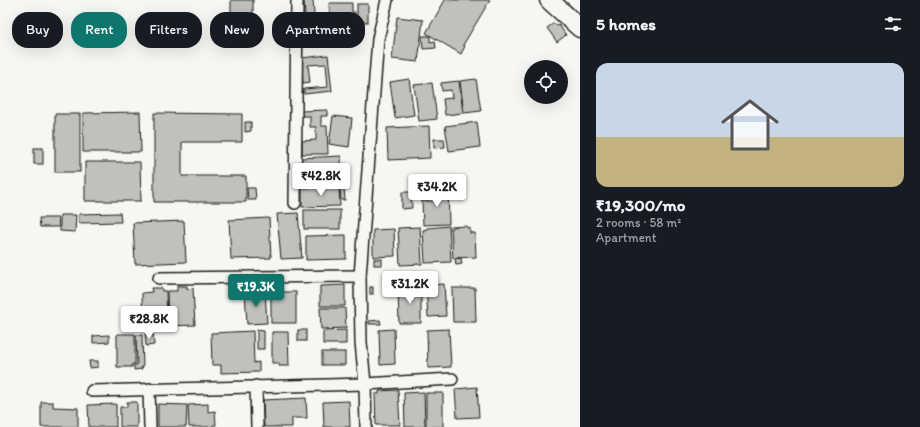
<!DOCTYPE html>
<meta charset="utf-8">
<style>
body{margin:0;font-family:Itim,sans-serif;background:#242831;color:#f1f3f6;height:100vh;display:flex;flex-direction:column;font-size:15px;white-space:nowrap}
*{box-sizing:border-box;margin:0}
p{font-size:13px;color:#9ea1a6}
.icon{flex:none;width:22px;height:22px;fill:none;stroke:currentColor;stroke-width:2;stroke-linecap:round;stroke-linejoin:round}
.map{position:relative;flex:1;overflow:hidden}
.details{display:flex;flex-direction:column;background:#171b24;width:340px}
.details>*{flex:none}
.guide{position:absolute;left:12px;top:12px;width:380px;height:36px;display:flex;gap:8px}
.controls{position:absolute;left:524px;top:60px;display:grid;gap:8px}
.controls a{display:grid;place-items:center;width:44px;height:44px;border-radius:50%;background:#171b24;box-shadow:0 4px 16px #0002;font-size:20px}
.price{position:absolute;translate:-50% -34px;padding:0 9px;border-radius:4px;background:#fff;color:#222;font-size:13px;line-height:26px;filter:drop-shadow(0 1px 2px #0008)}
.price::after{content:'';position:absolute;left:50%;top:24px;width:12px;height:9px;margin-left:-6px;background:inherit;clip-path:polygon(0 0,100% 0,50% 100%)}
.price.active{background:#0f766e;color:#fff}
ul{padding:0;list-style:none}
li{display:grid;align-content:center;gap:8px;height:212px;padding:0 16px}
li+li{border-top:1px solid #363941}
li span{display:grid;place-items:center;height:124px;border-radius:12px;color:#555}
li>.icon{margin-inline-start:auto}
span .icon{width:72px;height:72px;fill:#fffc;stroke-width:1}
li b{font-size:17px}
h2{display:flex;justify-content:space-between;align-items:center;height:48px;padding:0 16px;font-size:17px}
.pill{padding:0 14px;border-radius:16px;background:#171b24;box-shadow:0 4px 16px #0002;font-size:14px;line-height:36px}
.pill.active{background:#0f766e;color:#fff}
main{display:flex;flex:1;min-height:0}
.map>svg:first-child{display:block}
</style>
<main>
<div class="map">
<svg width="580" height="427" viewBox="0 0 580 427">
<rect width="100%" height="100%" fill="#f6f6f2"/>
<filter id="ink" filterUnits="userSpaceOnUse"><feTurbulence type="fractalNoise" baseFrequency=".025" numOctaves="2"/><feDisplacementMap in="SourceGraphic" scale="8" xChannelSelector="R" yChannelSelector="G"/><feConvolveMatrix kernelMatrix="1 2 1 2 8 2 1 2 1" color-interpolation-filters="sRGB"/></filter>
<g filter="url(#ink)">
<g fill="#c0c0bd" stroke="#1c1c1c">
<path d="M231,0H253V23H256V36L231,35Z"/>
<path d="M304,0H313L314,16L305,17Z"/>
<path d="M445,0H490L463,45L465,46L461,54L426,33Z"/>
<path d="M329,3H352V12H355V22H330Z"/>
<rect x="357" y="4" width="11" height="18"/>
<path d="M397,17L423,20L418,62L392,59Z"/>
<path d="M554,23L557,26L559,25L566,35L557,42L547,28Z"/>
<path d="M341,30L342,39L333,40L332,31Z"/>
<path d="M422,36H430V42L435,41L436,48L423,49Z"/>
<path d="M328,55L332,91L304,94V89L328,87L326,64L308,65L310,82L303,83L301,58Z"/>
<path d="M409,79L414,115L395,118L390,82Z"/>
<path d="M476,79L481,111L464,113L460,81Z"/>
<path d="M459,81L463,113L445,115L443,99L452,98L451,90L442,91L441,83Z"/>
<path d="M432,83L437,119L419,121L414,85Z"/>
<path d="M327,110V116H321V126H327L328,154H302V141L316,140V127H310V116H301V111Z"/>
<path d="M140,112L141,152H83V113Z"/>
<path d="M154,113L242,114V142H182V176H246V202H154Z"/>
<rect x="55" y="114" width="25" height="58"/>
<path d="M333,116L352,118L349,147L329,144Z"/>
<path d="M245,122H251V131L245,132Z"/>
<path d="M477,122L480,147L449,151L445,126Z"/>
<path d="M429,126L430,158L388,160L387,128Z"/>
<path d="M434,139H444L445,147L434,148Z"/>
<rect x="34" y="148" width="9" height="16"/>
<path d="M341,156L342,183L302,185L300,158Z"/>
<path d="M85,162H140L141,201H85Z"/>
<path d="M346,170L347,180H343L342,171Z"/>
<path d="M420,186H425L426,191L421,192Z"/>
<path d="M436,186H448L449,224L423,225L422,201H436Z"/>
<path d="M339,187L340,206L302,207V188Z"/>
<path d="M247,188H255L256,200H248Z"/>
<path d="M340,188H344L345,200H341Z"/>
<path d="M402,192H411L412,208L402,209Z"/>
<rect x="304" y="210" width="36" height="19"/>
<path d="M120,213L121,222L79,223V214Z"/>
<path d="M298,213L302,258L281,259L277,214Z"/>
<path d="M60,215H76L75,232L60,231Z"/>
<path d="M39,218H58L59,227H40Z"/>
<path d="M269,218L271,258L231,259L229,220Z"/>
<path d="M184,221L186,262L135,264L133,223Z"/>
<path d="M449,226L451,262L425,263L423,230L427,229V228Z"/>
<path d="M467,226V228H470V233H475L476,257L453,258L451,227Z"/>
<path d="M420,227L422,264L400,265L398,228Z"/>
<path d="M394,229L395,256L373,257V230Z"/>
<path d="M346,235V259L306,260V236Z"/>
<path d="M461,258L462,264L456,265L455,259Z"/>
<rect x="374" y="259" width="8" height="6"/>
<path d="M444,284L446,316L428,317L426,285Z"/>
<path d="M345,285V306H320V286Z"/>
<path d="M410,285H422V288H421V323H399L398,288H410Z"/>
<path d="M177,286H187V289L193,288L195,325L168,326L167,291H177Z"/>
<rect x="370" y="287" width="3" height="7"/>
<path d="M151,288H162V291H166L167,326L143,327L142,293L152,292Z"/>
<path d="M452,288H475L476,322H453Z"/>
<path d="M265,291L267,323L247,324L245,292Z"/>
<rect x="271" y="292" width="25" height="31"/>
<path d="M320,308H345L346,328L321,329Z"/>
<path d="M380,320L381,324H369V321Z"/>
<path d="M394,329L395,364L380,365L379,330Z"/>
<path d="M449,329L451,367L428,368L427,330Z"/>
<path d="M257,330L264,331V349H257Z"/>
<rect x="298" y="330" width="8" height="11"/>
<path d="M346,330V344H323V331Z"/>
<path d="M253,331L254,363L259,362V372L221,373V365H212L211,333Z"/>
<path d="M272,332H288L289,366H279V363H272Z"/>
<path d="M117,334H135V364H132V367H117Z"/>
<path d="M145,334H153L154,345L146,346Z"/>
<path d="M109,335V342L93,343V336Z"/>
<path d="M136,335H142L143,367L141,368L142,369L134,370V365H137Z"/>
<rect x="322" y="352" width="23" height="13"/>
<path d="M89,361H98V367L90,368Z"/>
<path d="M477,387L479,417L457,418L455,389Z"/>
<path d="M398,390L400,425H376L375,394H379V391Z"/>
<path d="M424,392L425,427H405L404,393Z"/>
<rect x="426" y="393" width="17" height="34"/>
<path d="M306,398L307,418H292V427H264L263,400Z"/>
<path d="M349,401L350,427H324L323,402Z"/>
<path d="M41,402H53V407L78,408V427H41Z"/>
<path d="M127,402H137V427H120V407H127Z"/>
<path d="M116,404V427H89L88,405Z"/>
<path d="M158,404L187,405L186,427H158Z"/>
<path d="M208,404V412L215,411L216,425H213V427H189L188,405Z"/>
</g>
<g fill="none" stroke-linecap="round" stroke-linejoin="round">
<defs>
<g id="minor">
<path d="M295,203L297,0"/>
<path d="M159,278L360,276"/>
<path d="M256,386L257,427"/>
<path d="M149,389L150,427"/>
<path d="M92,391L365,384L452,379"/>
<path d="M366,427L365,384L361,342L360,276L378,39L387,0"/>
</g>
<path id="primary" d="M549,0L580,28"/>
</defs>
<use href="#minor" stroke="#1c1c1c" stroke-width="14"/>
<use href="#primary" stroke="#1c1c1c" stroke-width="21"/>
<use href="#minor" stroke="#f6f6f2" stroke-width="11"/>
<use href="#primary" stroke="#f6f6f2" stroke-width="18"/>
</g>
</g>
</svg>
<div class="controls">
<a><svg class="icon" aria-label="locate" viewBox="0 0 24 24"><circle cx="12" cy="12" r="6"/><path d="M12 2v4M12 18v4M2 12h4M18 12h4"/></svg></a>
</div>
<b class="price" style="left:321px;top:197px">₹42.8K</b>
<b class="price" style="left:437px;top:208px">₹34.2K</b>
<b class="price" style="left:410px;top:305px">₹31.2K</b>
<b class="price active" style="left:256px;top:308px">₹19.3K</b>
<b class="price" style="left:149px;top:340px">₹28.8K</b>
<div class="guide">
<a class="pill">Buy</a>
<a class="pill active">Rent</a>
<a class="pill">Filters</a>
<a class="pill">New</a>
<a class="pill">Apartment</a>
</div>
</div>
<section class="details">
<h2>5 homes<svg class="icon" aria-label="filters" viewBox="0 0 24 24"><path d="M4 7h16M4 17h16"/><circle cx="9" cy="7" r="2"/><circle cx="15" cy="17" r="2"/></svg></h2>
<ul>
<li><span style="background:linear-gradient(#c9d6e8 60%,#c2b280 0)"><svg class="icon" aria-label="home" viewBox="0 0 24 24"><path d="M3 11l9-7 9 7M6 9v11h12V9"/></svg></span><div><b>₹19,300/mo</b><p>2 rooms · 58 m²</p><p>Apartment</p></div></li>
</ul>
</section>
</main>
